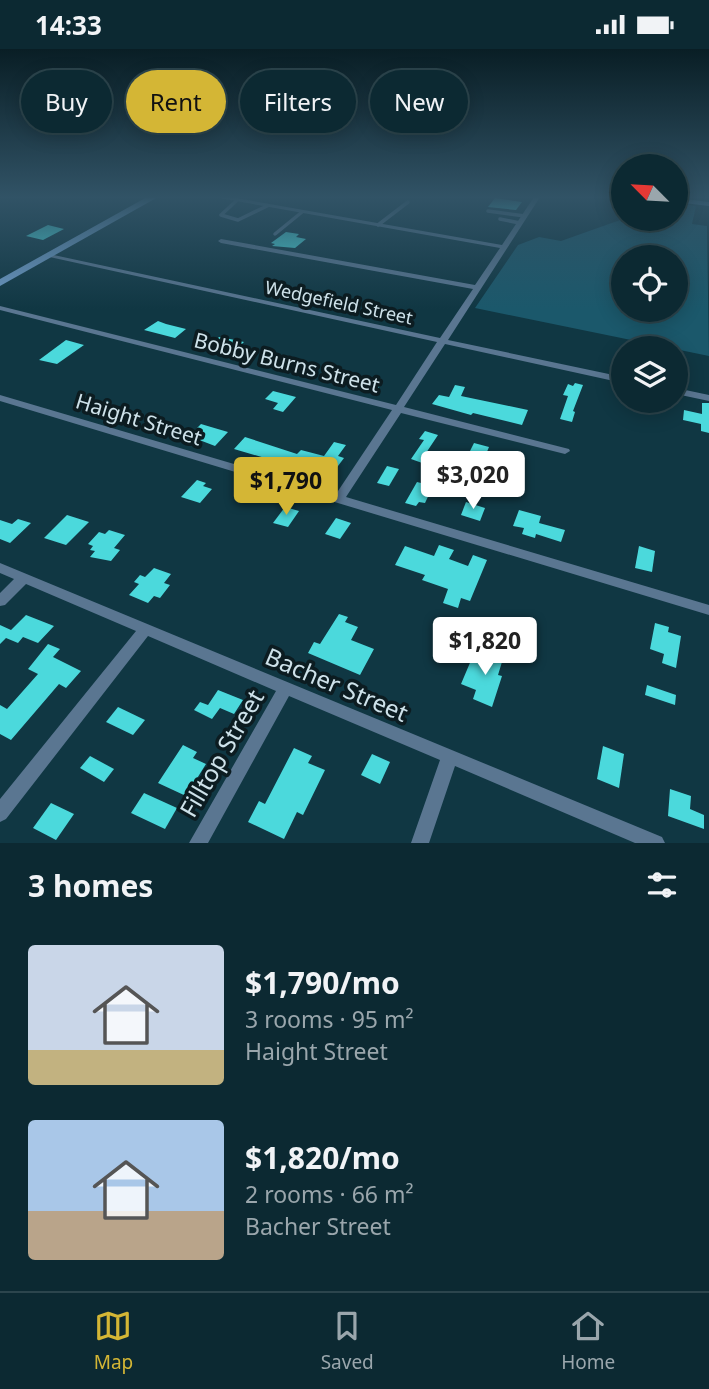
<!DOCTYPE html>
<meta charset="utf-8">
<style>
body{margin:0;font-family:"Noto Sans",sans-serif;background:#15313a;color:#f1f3f6;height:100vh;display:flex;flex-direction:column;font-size:26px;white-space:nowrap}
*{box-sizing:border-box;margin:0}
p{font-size:23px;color:#9aa6ac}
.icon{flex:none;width:38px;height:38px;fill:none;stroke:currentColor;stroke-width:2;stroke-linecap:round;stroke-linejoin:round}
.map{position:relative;height:794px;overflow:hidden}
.drawer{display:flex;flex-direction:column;background:#0c2932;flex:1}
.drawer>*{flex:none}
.top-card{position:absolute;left:21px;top:21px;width:668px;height:63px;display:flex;gap:14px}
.needle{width:46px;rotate:294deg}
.controls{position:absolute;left:611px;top:105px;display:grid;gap:14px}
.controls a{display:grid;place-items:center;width:77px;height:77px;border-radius:50%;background:#0c2932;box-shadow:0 4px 18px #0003,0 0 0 2px #2c454d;font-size:35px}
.price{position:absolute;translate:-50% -60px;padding:0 16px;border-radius:7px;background:#fff;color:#222;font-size:23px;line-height:46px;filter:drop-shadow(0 2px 4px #0008)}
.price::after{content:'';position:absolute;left:50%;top:42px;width:21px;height:16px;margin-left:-10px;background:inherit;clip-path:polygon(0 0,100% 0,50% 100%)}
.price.active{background:#d4b635;color:#111}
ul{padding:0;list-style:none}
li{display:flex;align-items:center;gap:21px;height:175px;padding:0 28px}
li span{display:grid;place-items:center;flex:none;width:196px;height:140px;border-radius:7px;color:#555}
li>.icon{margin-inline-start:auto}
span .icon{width:84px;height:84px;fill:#fffc;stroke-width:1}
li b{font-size:30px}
h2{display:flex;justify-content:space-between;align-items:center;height:84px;padding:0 28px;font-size:30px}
.pill{padding:0 24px;border-radius:32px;background:#0c2932;box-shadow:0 4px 18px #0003,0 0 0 2px #2c454d;font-size:24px;line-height:63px}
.pill.active{background:#d4b635;color:#111}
.status{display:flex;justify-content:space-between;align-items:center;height:49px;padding:0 35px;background:#0c2932;direction:ltr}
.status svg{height:19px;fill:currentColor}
.menu{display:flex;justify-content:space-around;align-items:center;height:98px;border-top:2px solid #2c454d;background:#0c2932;font-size:19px;color:#9aa6ac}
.menu a{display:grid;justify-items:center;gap:4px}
.menu .active{color:#d4b635}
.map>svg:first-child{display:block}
</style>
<div class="status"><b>14:33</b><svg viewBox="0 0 49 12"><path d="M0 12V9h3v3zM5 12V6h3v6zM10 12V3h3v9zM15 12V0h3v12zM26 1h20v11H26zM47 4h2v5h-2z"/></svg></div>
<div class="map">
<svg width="709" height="794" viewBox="0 0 709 794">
<rect width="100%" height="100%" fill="#103743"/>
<path fill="#1b586b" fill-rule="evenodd" d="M676,154L696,157L692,175L707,177L709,307L475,259L518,196L539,188L561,192L623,170H676ZM623,208H676V261H623Z"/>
<g fill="#4bd9dc">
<path d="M495,149L522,153L516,161L488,158Z"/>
<path d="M48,176L64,180L43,191L26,187Z"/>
<path d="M286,183L299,185L296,188L306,190L295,199L272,197L275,195L271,194Z"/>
<path d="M158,272L166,275L186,280L175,289L144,281Z"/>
<path d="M219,288L235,291L244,293L232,304L210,297Z"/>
<path d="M66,291L84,296L57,315L39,311Z"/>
<path d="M330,318L341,320L339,322L382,334L376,342L339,333L341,330L322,326Z"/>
<path d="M575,334L583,336L573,362L575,363L572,373L560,370L568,347L563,346L568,335L573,337Z"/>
<path d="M455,336L465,338L461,347L528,361L522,376L473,364L471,366L432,355L439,346L449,348Z"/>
<path d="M273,342L296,348L283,363L273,360L278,354L265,350Z"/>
<path d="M702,354H709V384L701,382V375L683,371L684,361L702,365Z"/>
<path d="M201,375L211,378L228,383L215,397L189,387Z"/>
<path d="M425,382L438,386L426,404L431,406L425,415L411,410L424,391L419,390Z"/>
<path d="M245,388L297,405L301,401L324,407L334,393L346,396L338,407L344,409L332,425L325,423L323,426L234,400Z"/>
<path d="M474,394L489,398L481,417L491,419L487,429L470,425L469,429L452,425L458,412L464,414Z"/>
<path d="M387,417L399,420L389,437L377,434Z"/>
<path d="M197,431L206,434L203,437L212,440L200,454L181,448Z"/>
<path d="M417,433L433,437L425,454L419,453L416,457L405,454Z"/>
<path d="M466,453L485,459L480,472L461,466Z"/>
<path d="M285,458L299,462L288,478L273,474Z"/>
<path d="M519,461L541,467L539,474L565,481L561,493L536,485L535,489L522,485L524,479L513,477Z"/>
<path d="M67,466L89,473L66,496L44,489Z"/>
<path d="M336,469L351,474L340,490L325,485Z"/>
<path d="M18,470L31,474L10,494L0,490V471L12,475Z"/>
<path d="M109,481L125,486L114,499L120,501L111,512L90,508L95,502L90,501L93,497L88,495L99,483L105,485Z"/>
<path d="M439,496L454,501L449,510L468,517L473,506L487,511L470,552L461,549L458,559L443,554L448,540L422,531L425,526L395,516L405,497L434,507Z"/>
<path d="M639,497L655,502L652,523L635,519Z"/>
<path d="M154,519L171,525L164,534L170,536L160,549L154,547L148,554L129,546L139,535L134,533L140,526L145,528Z"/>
<path d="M339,565L348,568L345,573L358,578L351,591L374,600L360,626L308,604L314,593L320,595Z"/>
<path d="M26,566L54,577L38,594L23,588L18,594L6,589L0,595V576L11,581Z"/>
<path d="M655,574L669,578L668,583L681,587L676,619L662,614L664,605L650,600Z"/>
<path d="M48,595L60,600L53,608L81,622L66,639L59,635L11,691L0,685V656L7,660L38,625L28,620Z"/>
<path d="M490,598L505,603L498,626L502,627L492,658L473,650L476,641L461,635L472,609L485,614Z"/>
<path d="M647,636L676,646L675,656L645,646Z"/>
<path d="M218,641L243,651L234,665L220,659L212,670L194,661L200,653L208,656Z"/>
<path d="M118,658L145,671L133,686L106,673Z"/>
<path d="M183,696L197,703L193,709L206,715L186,747L158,734Z"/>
<path d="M603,697L624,705L619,739L597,730Z"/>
<path d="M294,699L312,707L308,714L325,721L303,766L297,763L284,790L248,773L259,752L265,755Z"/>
<path d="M372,705L390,713L380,735L361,726Z"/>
<path d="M90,707L114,720L104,733L80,719Z"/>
<path d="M670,740L691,747L690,760L704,766V780L668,767Z"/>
<path d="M144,744L177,759L165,780L131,764Z"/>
<path d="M51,754L74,765L56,791L33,779Z"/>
</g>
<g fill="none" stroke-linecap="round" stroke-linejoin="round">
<g stroke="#5a7691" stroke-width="3.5">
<path d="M236,152L221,166L238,171L267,157"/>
<path d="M488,162L525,167"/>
<path d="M500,170L520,174"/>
<path d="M378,176L408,153"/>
<path d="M275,185L302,163"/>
</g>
<g fill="#5a7691" fill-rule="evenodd">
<path d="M214,148H230L502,196L534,148H540L448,291L623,328V334L445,295L404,358L569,400L570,402L565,405L401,364L346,448L709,556V566L0,352V346L336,445L392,361L0,261V257L396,356L437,293L45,207L49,205L440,289L473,240L221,194L218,192L221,190L475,236L500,199Z"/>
<path d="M676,339L709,346V352L676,345Z"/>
<path d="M0,514L662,788L665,794H635L455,717L429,794H411L440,711L289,647L208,794H189L276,642L148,587L6,770L0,773V750L136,582L26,535L5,556L0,557V544L14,530L0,524Z"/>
</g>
<g fill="#6f9cc8" fill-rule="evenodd">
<path d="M147,148H158L0,237V230Z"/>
<path d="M676,149L709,153V157L676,153Z"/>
</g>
</g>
<linearGradient id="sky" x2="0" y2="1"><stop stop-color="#091e25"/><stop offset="0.57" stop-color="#315366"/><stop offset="1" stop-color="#315366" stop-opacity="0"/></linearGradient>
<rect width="709" height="260" fill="url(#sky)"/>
<g text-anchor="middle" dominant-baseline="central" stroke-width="7" stroke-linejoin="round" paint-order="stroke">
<g font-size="18" fill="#cee2ea" stroke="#0c1c21">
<text transform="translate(339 253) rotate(12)">Wedgefield Street</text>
</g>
<g font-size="21" fill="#cee2ea" stroke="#0c1c21">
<text transform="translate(287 313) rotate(14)">Bobby Burns Street</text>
<text transform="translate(139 370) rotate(17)">Haight Street</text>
</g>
<g font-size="24" fill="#cee2ea" stroke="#0c1c21">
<text transform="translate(337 635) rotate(23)">Bacher Street</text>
<text transform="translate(221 704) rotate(-60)">Filltop Street</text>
</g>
</g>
</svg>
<div class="controls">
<a><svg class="needle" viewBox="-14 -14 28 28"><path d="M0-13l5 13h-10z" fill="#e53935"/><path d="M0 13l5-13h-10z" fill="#9aa6ac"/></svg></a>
<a><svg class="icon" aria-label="locate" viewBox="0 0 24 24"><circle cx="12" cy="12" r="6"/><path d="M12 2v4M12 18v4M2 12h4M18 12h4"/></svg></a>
<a><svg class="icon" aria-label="layers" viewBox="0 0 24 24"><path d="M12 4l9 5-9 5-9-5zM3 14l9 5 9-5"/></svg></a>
</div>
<b class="price" style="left:473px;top:462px">$3,020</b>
<b class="price active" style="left:286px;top:468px">$1,790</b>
<b class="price" style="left:485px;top:628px">$1,820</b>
<div class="top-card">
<a class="pill">Buy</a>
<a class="pill active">Rent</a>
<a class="pill">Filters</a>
<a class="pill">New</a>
</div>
</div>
<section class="drawer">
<h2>3 homes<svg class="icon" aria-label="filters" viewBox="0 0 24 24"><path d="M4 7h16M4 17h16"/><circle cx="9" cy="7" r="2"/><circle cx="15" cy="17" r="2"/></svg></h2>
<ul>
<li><span style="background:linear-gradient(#c9d6e8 75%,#c2b280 0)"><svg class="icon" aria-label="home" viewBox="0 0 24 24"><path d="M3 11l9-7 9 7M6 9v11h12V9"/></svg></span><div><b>$1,790/mo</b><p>3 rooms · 95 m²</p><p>Haight Street</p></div></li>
<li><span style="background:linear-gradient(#a9c7e8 65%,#b9a48a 0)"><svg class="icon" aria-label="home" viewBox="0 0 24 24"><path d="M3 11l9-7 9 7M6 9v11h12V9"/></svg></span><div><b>$1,820/mo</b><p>2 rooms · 66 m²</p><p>Bacher Street</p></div></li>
</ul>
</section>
<nav class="menu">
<a class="active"><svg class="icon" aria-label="map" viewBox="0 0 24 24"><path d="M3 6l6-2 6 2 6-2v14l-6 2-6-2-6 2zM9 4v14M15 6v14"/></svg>Map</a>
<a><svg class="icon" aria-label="saved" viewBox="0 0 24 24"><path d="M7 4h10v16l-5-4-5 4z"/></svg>Saved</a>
<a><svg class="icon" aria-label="home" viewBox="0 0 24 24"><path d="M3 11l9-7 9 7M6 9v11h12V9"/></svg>Home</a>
</nav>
